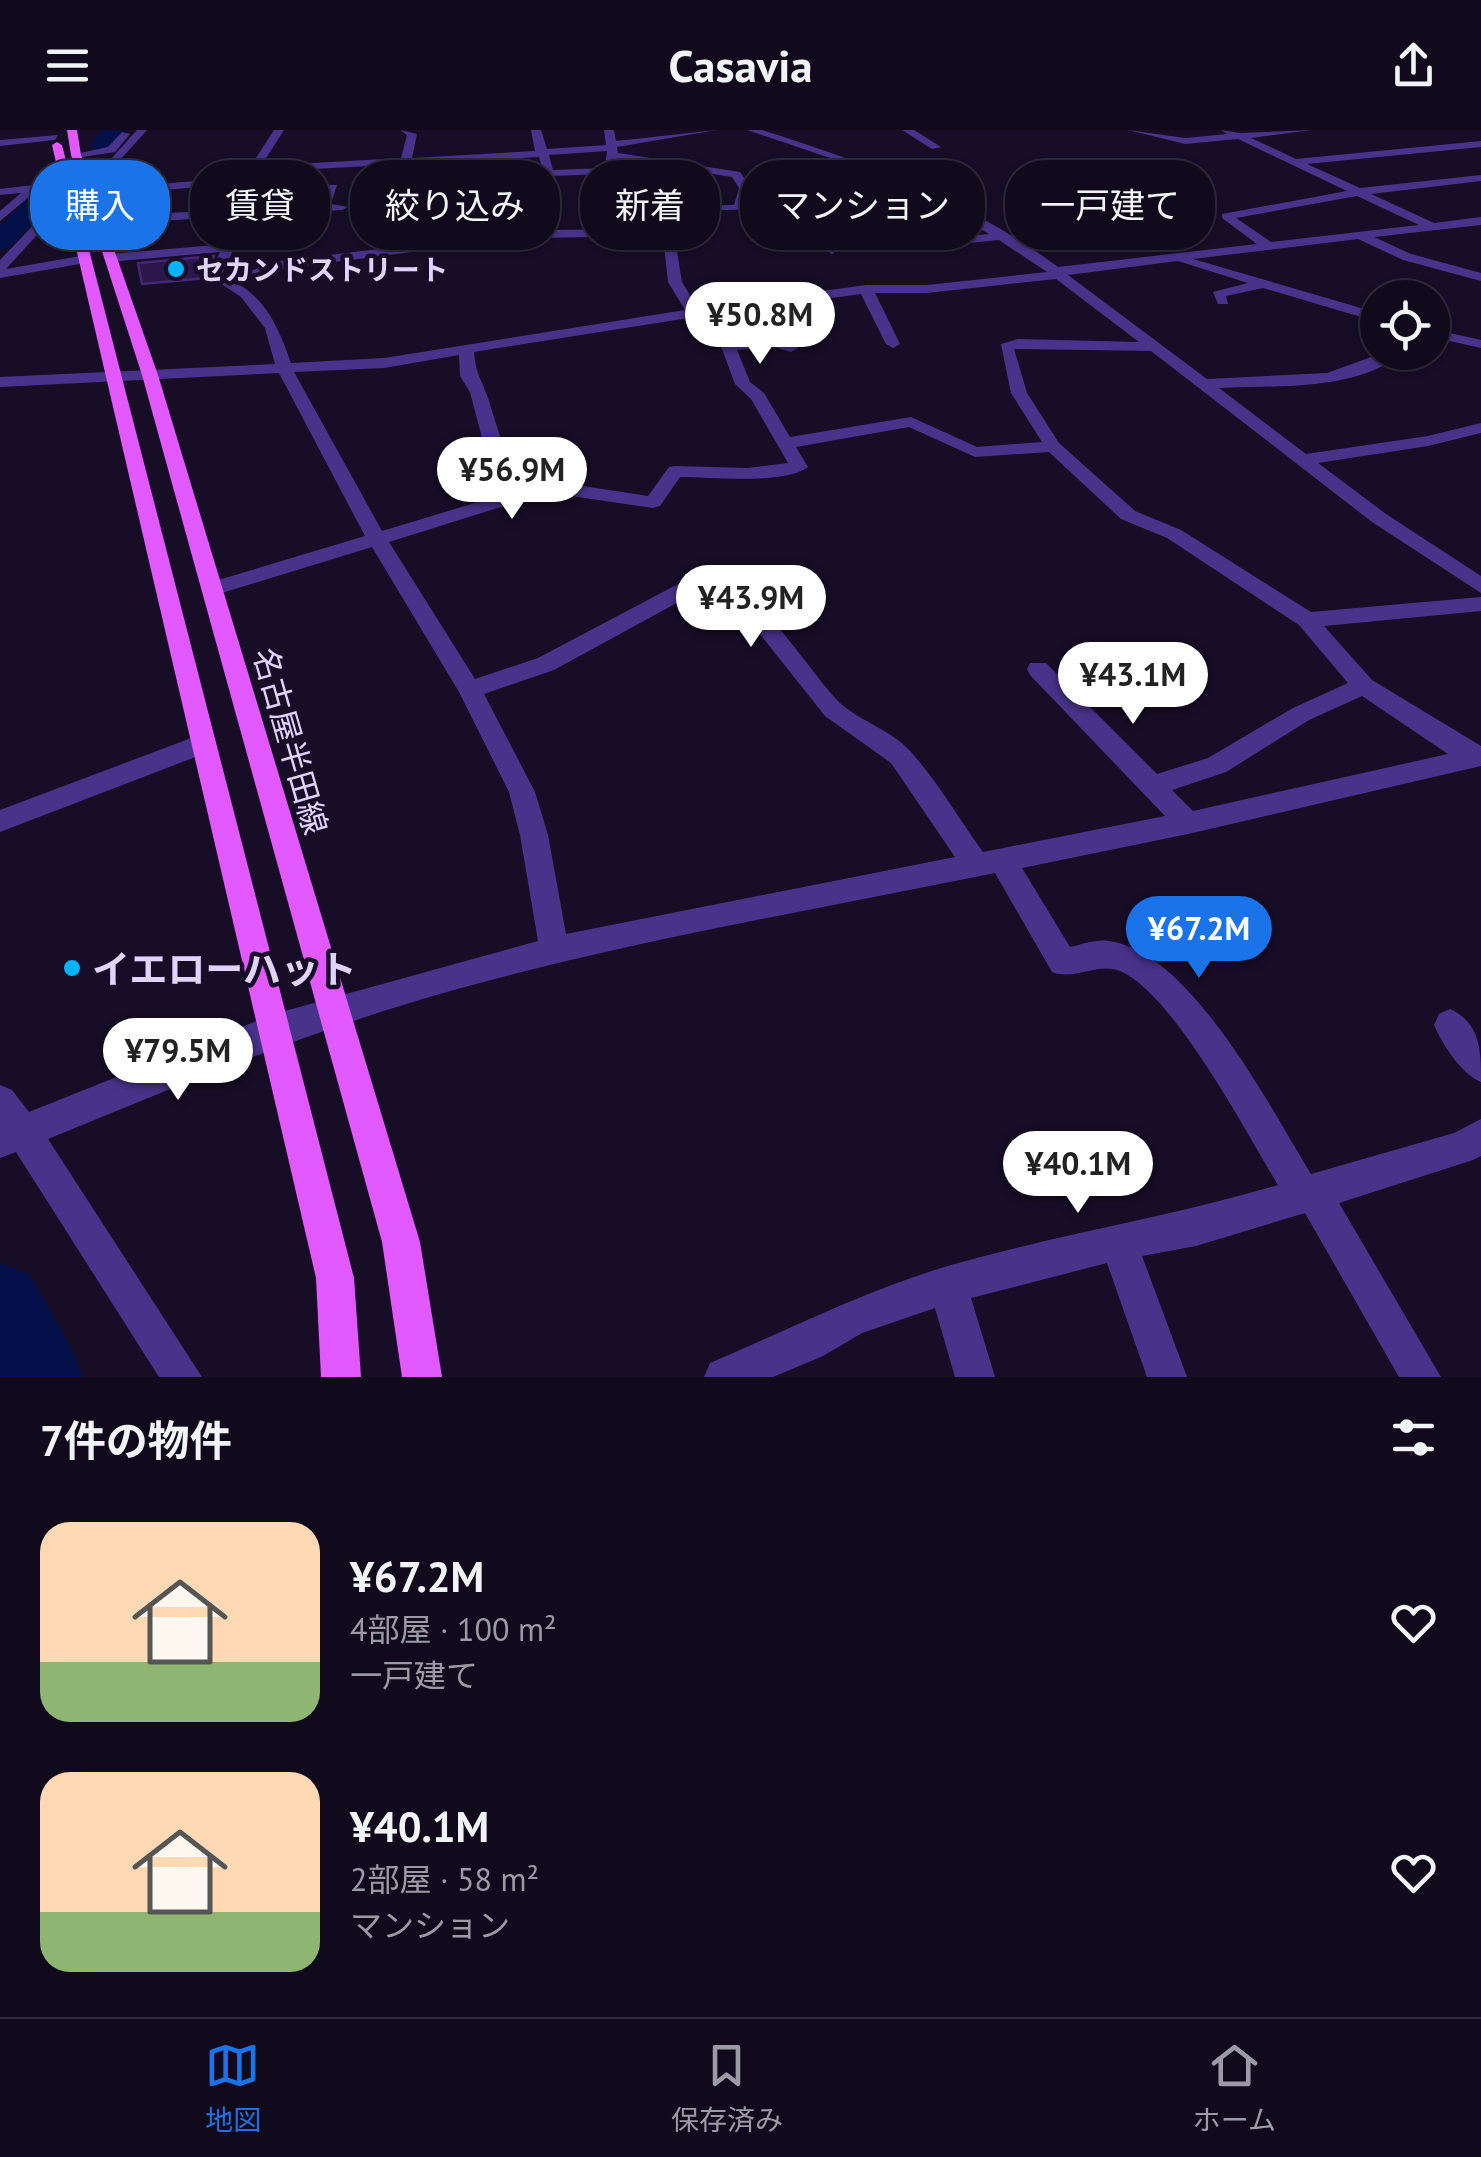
<!DOCTYPE html>
<html lang="ja">
<meta charset="utf-8">
<style>
body{margin:0;font-family:"PT Sans","Noto Sans JP",sans-serif;background:#1e182a;color:#f1f3f6;height:100vh;display:flex;flex-direction:column;font-size:38px;white-space:nowrap}
*{box-sizing:border-box;margin:0}
p{font-size:32px;color:#9c9aa4}
.icon{flex:none;width:55px;height:55px;fill:none;stroke:currentColor;stroke-width:2;stroke-linecap:round;stroke-linejoin:round}
.map{position:relative;height:1247px;overflow:hidden}
.panel{display:flex;flex-direction:column;background:#110a1d;flex:1}
.panel>*{flex:none}
.hud{position:absolute;left:30px;top:30px;width:1422px;height:90px;display:flex;gap:20px}
.fabs{position:absolute;left:1360px;top:150px;display:grid;gap:20px}
.fabs a{display:grid;place-items:center;width:90px;height:90px;border-radius:50%;background:#110a1d;box-shadow:0 2px 8px #0004,0 0 0 2px #302b3b;font-size:50px}
.price{position:absolute;translate:-50% -85px;padding:0 22px;border-radius:35px;background:#fff;color:#222;font-size:32px;line-height:65px;filter:drop-shadow(0 2px 5px #0008)}
.price::after{content:'';position:absolute;left:50%;top:60px;width:30px;height:22px;margin-left:-15px;background:inherit;clip-path:polygon(0 0,100% 0,50% 100%)}
.price.active{background:#1a73e8;color:#fff}
ul{padding:0;list-style:none}
li{display:flex;align-items:center;gap:30px;height:250px;padding:0 40px}
li span{display:grid;place-items:center;flex:none;width:280px;height:200px;border-radius:30px;color:#555}
li>.icon{margin-inline-start:auto}
span .icon{width:120px;height:120px;fill:#fffc;stroke-width:1}
li b{font-size:42px}
h2{display:flex;justify-content:space-between;align-items:center;height:120px;padding:0 40px;font-size:42px}
.tag{padding:0 35px;border-radius:40px;background:#110a1d;box-shadow:0 2px 8px #0004,0 0 0 2px #302b3b;font-size:35px;line-height:90px}
.tag.active{background:#1a73e8;color:#fff}
header{display:flex;justify-content:space-between;align-items:center;height:130px;padding:0 40px;background:#110a1d;font-size:45px;font-weight:800}
.tab-bar{display:flex;justify-content:space-around;align-items:center;height:140px;border-top:2px solid #302b3b;background:#110a1d;font-size:28px;color:#9c9aa4}
.tab-bar a{display:grid;justify-items:center;gap:5px}
.tab-bar .active{color:#1a73e8}
.map>svg:first-child{display:block}
</style>
<header><svg class="icon" aria-label="menu" viewBox="0 0 24 24"><path d="M4 6h16M4 12h16M4 18h16"/></svg>Casavia<svg class="icon" aria-label="share" viewBox="0 0 24 24"><path d="M12 15V3M7 8l5-5 5 5M5 13v7h14v-7"/></svg></header>
<div class="map">
<svg width="1481" height="1247" viewBox="0 0 1481 1247">
<rect width="100%" height="100%" fill="#170d27"/>
<g fill="none" stroke-linecap="round" stroke-linejoin="round">
<g fill="#041049" fill-rule="evenodd">
<path d="M103,0H125L109,20H93L90,15Z"/>
<path d="M44,59L53,61L56,66L53,71L10,118L0,120V96L35,61Z"/>
<path d="M0,1133L30,1145L70,1216L83,1247H0Z"/>
</g>
</g>
<path fill="#2b174a" stroke="#472679" stroke-width="2.5" d="M214,126L206,148L142,154L138,133Z"/>
<g fill="none" stroke-linecap="round" stroke-linejoin="round">
<g fill="#48338b" fill-rule="evenodd">
<path d="M137,0H147L111,40L153,43L146,55L244,47L274,0H284L261,36L401,28L407,5L400,0L417,4L412,28L535,21L531,0H541L547,19L606,15L604,0H614L616,11L717,0L617,17L618,23L740,42L751,58L746,74L798,70L797,53L787,40L797,34L842,32L747,0H762C866,33 970,71 1058,137L1257,114L1222,88V84L1347,61L1238,9L1185,14L1128,0L1185,8L1227,4L1221,0L1240,3L1312,0L1251,8L1296,29L1481,11V17L1307,34L1360,58L1481,45V51L1371,64L1434,93L1481,87V95L1374,107L1411,124L1481,143V151L1403,130L1358,109L1193,129L1378,183V192L1263,158L1226,166L1228,174H1218L1213,162L1248,153L1178,131L1068,145L1207,249L1327,243L1385,222H1405C1355,262 1279,255 1219,258L1306,324L1428,306L1481,293V303L1428,316L1318,333L1386,384L1481,446V463L1372,392L1151,221L1014,219L1027,263L1059,313L1135,381L1181,400L1311,482L1481,467V481L1324,496L1372,550L1481,616V636L1188,704L1022,738L1070,817C1083,814 1096,809 1108,811C1189,819 1271,979 1311,1044L1454,1003L1481,989V1026L1473,1030L1339,1073L1441,1247H1399L1305,1083L1196,1116L1142,1126L1187,1247H1147L1107,1133L971,1168L995,1247H955L935,1178L862,1203L823,1226L773,1247H704L710,1233C790,1199 866,1160 951,1135C1059,1104 1170,1087 1278,1055C1247,1004 1173,863 1120,841C1097,832 1075,851 1052,842L995,743C818,779 636,810 461,858C319,897 184,953 48,1009L202,1247H159L16,1022L0,1028V955L12,960L29,982L274,884L538,811L520,705L509,662L459,562L372,417L212,466L202,459L205,454L365,406L279,243L0,257V247L275,234L265,198L241,167L208,145L220,122L109,132L103,128L109,124L228,114L234,118L222,144L229,148L280,131L527,101L537,50L435,49L412,66L402,64L433,43L483,46L543,41L539,27L257,42L254,48L279,54L337,55L331,74L348,77L342,80L126,93L114,79L127,63L91,66L85,63L134,56L140,48H107L101,40ZM607,21L605,38L553,40L549,25ZM617,29L732,47L739,58L734,75L643,77C628,64 614,48 617,29ZM851,35L912,60L914,61L809,69L807,52L797,42ZM607,44L622,70L651,99L539,100L549,46ZM247,53L279,60H326L320,75L130,85L126,79L140,62ZM1357,66L1419,95L1271,112L1236,88ZM924,67L989,104L920,111L916,118L999,110L1047,142L927,155H866L698,178L682,152L676,115L651,83L776,78L798,105L832,124L838,120L836,117L806,99L788,77ZM657,106L664,115L668,152L685,180L384,228L291,233C280,202 268,171 238,154L282,139L473,114L532,108ZM1056,149L1139,212L1018,209L1001,214L1011,263L1042,312L977,317L911,287L790,307L764,263L750,252L737,220L774,217L791,222L798,218L775,208L732,211L714,184L861,164L886,214L893,218L900,214L875,163H927ZM701,186L720,214L735,254L751,269L788,333L747,338L675,336L669,337L648,366L557,352L523,358C506,329 498,300 488,268C481,248 476,245 474,222ZM459,225L460,246L470,262L487,327L508,363L382,401L294,242L384,238ZM909,297L975,327L1049,322L1121,389L1167,408L1299,495L1348,553L1293,578L1208,628L1157,644L1046,533H1030L1027,539L1030,545L1165,686L983,722C959,689 938,652 911,622C893,601 862,592 841,574C811,546 744,432 697,444L538,528L475,549L389,412L539,365L557,364L653,378L660,376L680,347C711,347 784,355 808,337L796,317ZM704,458L717,464L759,503L825,586L891,633L955,727L566,804L548,705L535,662L484,564L554,540ZM1362,566L1448,624L1193,681L1172,660L1226,642L1309,590Z"/>
<path d="M902,0H914L941,17L932,19Z"/>
<path d="M122,2L130,4L115,22L76,28L71,25L108,17Z"/>
<path d="M58,5L55,10L0,16V10Z"/>
<path d="M67,51L71,56L36,61L0,91V81L21,63L0,65V59Z"/>
<path d="M72,72L76,77L56,84L6,139L86,125L91,126V132L0,148V130L48,80Z"/>
<path d="M1432,199L1481,210V218L1432,207Z"/>
<path d="M202,604L211,607L214,614L211,621L0,702V680Z"/>
<path d="M1450,879C1481,893 1481,922 1481,952C1461,944 1443,915 1434,895L1439,884Z"/>
</g>
<g fill="#e25aff" fill-rule="evenodd">
<path d="M67,0H77L81,25L158,245L420,1112L442,1247H402L382,1112L142,245L71,25Z"/>
<path d="M57,12L62,15L354,1148L361,1247H321L316,1148L52,15Z"/>
</g>
</g>
<g fill="#00b3fe" stroke="#170d27" stroke-width="4">
<circle cx="176" cy="139" r="10"/>
<circle cx="72" cy="838" r="10"/>
</g>
<g text-anchor="middle" dominant-baseline="central" stroke-width="9" stroke-linejoin="round" paint-order="stroke">
<g font-size="28" font-weight="bold" fill="#e1d3ff" stroke="#170d27" text-anchor="start">
<text x="196" y="139">セカンドストリート</text>
</g>
<g font-size="32" fill="#e1d3ff" stroke="#170d27">
<text transform="translate(291 611) rotate(74)">名古屋半田線</text>
</g>
<g font-size="38" font-weight="bold" fill="#e1d3ff" stroke="#170d27" text-anchor="start">
<text x="92" y="838">イエローハット</text>
</g>
</g>
</svg>
<div class="fabs">
<a><svg class="icon" aria-label="locate" viewBox="0 0 24 24"><circle cx="12" cy="12" r="6"/><path d="M12 2v4M12 18v4M2 12h4M18 12h4"/></svg></a>
</div>
<b class="price" style="left:760px;top:237px">¥50.8M</b>
<b class="price" style="left:512px;top:392px">¥56.9M</b>
<b class="price" style="left:751px;top:520px">¥43.9M</b>
<b class="price" style="left:1133px;top:597px">¥43.1M</b>
<b class="price active" style="left:1199px;top:851px">¥67.2M</b>
<b class="price" style="left:178px;top:973px">¥79.5M</b>
<b class="price" style="left:1078px;top:1086px">¥40.1M</b>
<div class="hud">
<a class="tag active">購入</a>
<a class="tag">賃貸</a>
<a class="tag">絞り込み</a>
<a class="tag">新着</a>
<a class="tag">マンション</a>
<a class="tag">一戸建て</a>
</div>
</div>
<section class="panel">
<h2>7件の物件<svg class="icon" aria-label="filters" viewBox="0 0 24 24"><path d="M4 7h16M4 17h16"/><circle cx="9" cy="7" r="2"/><circle cx="15" cy="17" r="2"/></svg></h2>
<ul>
<li><span style="background:linear-gradient(#ffd9b3 70%,#8fb573 0)"><svg class="icon" aria-label="home" viewBox="0 0 24 24"><path d="M3 11l9-7 9 7M6 9v11h12V9"/></svg></span><div><b>¥67.2M</b><p>4部屋 · 100 m²</p><p>一戸建て</p></div><svg class="icon" aria-label="heart" viewBox="0 0 24 24"><path d="M12 20l-8-8c-3-5 5-10 8-4 3-6 11-1 8 4z"/></svg></li>
<li><span style="background:linear-gradient(#ffd9b3 70%,#8fb573 0)"><svg class="icon" aria-label="home" viewBox="0 0 24 24"><path d="M3 11l9-7 9 7M6 9v11h12V9"/></svg></span><div><b>¥40.1M</b><p>2部屋 · 58 m²</p><p>マンション</p></div><svg class="icon" aria-label="heart" viewBox="0 0 24 24"><path d="M12 20l-8-8c-3-5 5-10 8-4 3-6 11-1 8 4z"/></svg></li>
</ul>
</section>
<nav class="tab-bar">
<a class="active"><svg class="icon" aria-label="map" viewBox="0 0 24 24"><path d="M3 6l6-2 6 2 6-2v14l-6 2-6-2-6 2zM9 4v14M15 6v14"/></svg>地図</a>
<a><svg class="icon" aria-label="saved" viewBox="0 0 24 24"><path d="M7 4h10v16l-5-4-5 4z"/></svg>保存済み</a>
<a><svg class="icon" aria-label="home" viewBox="0 0 24 24"><path d="M3 11l9-7 9 7M6 9v11h12V9"/></svg>ホーム</a>
</nav>
